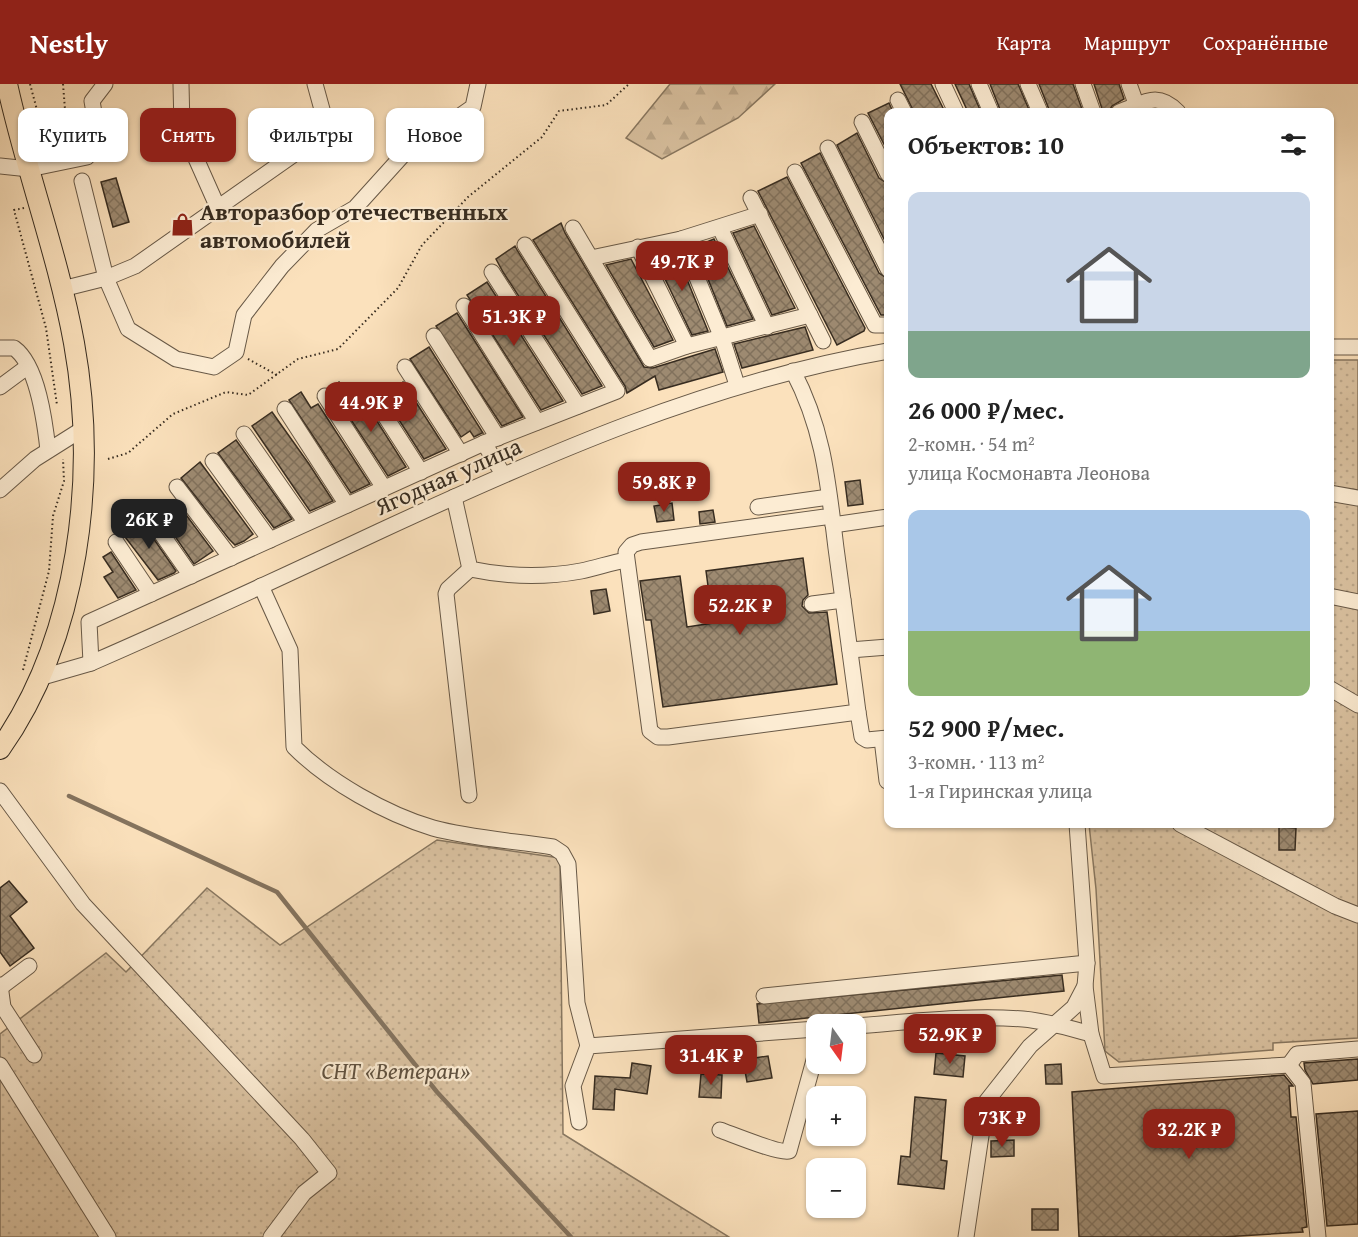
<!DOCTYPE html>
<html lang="ru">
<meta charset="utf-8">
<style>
body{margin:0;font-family:"Gentium Book Plus",serif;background:#f2f2f2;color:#222;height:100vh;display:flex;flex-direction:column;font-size:22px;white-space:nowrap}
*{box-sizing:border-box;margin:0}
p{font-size:20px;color:#767676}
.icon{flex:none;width:33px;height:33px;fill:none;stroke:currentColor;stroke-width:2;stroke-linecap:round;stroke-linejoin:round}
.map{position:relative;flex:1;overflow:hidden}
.panel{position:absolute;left:884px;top:24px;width:450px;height:720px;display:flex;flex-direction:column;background:#fff;border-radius:12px;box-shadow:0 2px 4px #0004}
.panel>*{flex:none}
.guide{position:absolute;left:18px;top:24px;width:570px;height:54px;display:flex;gap:12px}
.needle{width:39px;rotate:166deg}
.buttons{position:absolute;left:806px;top:930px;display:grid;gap:12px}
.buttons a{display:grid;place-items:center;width:60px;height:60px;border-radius:12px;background:#fff;box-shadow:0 2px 4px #0004;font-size:30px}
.price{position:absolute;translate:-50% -51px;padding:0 14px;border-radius:12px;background:#8f2418;color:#fff;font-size:20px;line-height:39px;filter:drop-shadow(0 2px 3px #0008)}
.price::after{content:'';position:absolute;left:50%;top:36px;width:18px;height:14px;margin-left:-9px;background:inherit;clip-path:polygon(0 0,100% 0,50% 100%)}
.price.selected{background:#222;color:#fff}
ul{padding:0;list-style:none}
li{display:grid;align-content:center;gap:12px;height:318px;padding:0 24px}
li span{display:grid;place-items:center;height:186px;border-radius:12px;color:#555}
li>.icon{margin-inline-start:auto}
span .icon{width:108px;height:108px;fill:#fffc;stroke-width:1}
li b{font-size:26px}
h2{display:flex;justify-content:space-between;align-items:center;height:72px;padding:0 24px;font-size:26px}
.chip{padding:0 21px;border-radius:12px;background:#fff;box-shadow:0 2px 4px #0004;font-size:21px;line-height:54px}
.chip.selected{background:#8f2418;color:#fff}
header{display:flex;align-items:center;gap:36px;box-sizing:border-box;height:84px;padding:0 30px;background:#8f2418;color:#fff}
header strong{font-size:28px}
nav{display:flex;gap:33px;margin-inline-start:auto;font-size:21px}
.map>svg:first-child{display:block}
</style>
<header>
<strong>Nestly</strong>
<nav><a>Карта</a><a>Маршрут</a><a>Сохранённые</a></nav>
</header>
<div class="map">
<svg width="1358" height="1153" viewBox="0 0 1358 1153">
<defs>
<pattern id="forest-firs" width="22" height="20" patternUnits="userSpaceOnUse" patternTransform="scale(1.5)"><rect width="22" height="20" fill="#dac2a1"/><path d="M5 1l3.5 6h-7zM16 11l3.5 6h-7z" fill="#bca78a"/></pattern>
<pattern id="garden-dots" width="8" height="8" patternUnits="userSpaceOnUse" patternTransform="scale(1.5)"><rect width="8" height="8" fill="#dac2a1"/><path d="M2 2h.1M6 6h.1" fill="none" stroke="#bca78a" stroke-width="1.8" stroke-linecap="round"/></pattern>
<pattern id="building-cross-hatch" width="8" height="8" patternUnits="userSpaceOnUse" patternTransform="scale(1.5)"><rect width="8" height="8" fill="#9d8a71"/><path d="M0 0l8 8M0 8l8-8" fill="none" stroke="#81715c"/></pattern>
</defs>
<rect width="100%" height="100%" fill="#fbe1bc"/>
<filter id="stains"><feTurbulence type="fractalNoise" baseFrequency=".00333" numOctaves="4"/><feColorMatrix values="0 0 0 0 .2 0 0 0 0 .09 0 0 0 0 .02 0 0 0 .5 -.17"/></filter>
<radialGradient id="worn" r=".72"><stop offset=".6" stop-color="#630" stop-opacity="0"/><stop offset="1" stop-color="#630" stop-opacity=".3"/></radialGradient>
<path fill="url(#forest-firs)" stroke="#887760" stroke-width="1.5" d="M670,0H775L738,34L662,75L626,54Z"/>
<g fill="url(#garden-dots)" stroke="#887760" stroke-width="1.5">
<path d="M1329,276H1358V954L1273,959V966L1119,978L1105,967L1096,805L1089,740H1329Z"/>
<path d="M437,756L560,774L563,1050L729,1153H0V950L106,869L126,888L207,804L280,861Z"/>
</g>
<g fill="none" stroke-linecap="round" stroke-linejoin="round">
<path stroke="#84735e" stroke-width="4.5" d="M69,712L277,808L437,1008L571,1153"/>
</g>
<g fill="url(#building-cross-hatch)" stroke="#372c20" stroke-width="1.5">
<path d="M900,0H931L945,28H914Z"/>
<path d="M955,0H969L981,28H968Z"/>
<path d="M990,0H1018L1030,28H1001Z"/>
<path d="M1039,0H1073L1083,28H1050Z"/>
<path d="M1094,0H1119L1124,15L1112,22L1109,27L1103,28Z"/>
<path d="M889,19L893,28H888V68L868,29Z"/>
<path d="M857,49L879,94L888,100V163L837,61Z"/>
<path d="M820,69L879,189L888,195V231H881L801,79Z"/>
<path d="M787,93L865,244L864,247L837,261L758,107Z"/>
<path d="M116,94L129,138L113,143L101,98Z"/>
<path d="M561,139L565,149L644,283L653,284L715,265L723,288L659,306L655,292L627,309L625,302L533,156Z"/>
<path d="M754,142L795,224L772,231L733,149Z"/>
<path d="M714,155L753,235L727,242L695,163Z"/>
<path d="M515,162L517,166L602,302L582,310L503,188L496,175Z"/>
<path d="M674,166L677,171L708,247L692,251L655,174Z"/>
<path d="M631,175L662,234L673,256L654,263L606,181Z"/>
<path d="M487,198L563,317L541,326L467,211Z"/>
<path d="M457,229L523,333L502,342L436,242Z"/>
<path d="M805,243L813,266L742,284L734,260Z"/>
<path d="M429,263L483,349H482L474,353L470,347L461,353L410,275Z"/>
<path d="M339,298L361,332L370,326L406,383L388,392L330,304Z"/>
<path d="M403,298L446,365L424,375L383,311Z"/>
<path d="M301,308L311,324L318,320L370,400L351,409L289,316Z"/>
<path d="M272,328L309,380L333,417L310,427L299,411L252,342Z"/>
<path d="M236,356L241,363L292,435L274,444L218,369Z"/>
<path d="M200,378L253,450L244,457L235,461L229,455L181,394Z"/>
<path d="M860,396L863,420L848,422L845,398Z"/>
<path d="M672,419L674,436L657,438L654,422Z"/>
<path d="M178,420L213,467L194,480L161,432Z"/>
<path d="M713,426L715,438L700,440L699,428Z"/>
<path d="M140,435L176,487L174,489L158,496L122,449Z"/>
<path d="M111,468L136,506L118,514L104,493L113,488L103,473Z"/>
<path d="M803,474L808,511L803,516L802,522L809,529L827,528L837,600L663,623L651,536H646L640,497L680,492L687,543L713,539L706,487Z"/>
<path d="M606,505L610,527L594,530L591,507Z"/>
<path d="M1279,743L1296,744L1295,766H1279Z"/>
<path d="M9,797L27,818L10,832L34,864L10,882L0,868V804Z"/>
<path d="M1062,891L1064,907L759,939L757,920Z"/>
<path d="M754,969L755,974L768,972L772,994L747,998L742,970Z"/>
<path d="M936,969L965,972L963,993L934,990Z"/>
<path d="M1358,975V996L1313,1000L1305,986L1304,979Z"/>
<path d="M632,979L651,982L647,1010L615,1005L614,1026L593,1025L595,992L630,994Z"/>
<path d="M1061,980L1062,1000H1046L1045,981Z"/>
<path d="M701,990L722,991L721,1014L699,1013Z"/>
<path d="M1284,991L1293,1002H1289L1291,1033H1296L1307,1143L1302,1144L1303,1148L1223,1153H1079L1072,1008Z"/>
<path d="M915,1013L946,1016L941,1076L947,1077L944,1105L898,1100L901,1072L910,1073Z"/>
<path d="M1358,1027V1140L1327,1142L1316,1030Z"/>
<path d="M1014,1056V1072L991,1073V1057Z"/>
<rect x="1032" y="1125" width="26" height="21"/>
</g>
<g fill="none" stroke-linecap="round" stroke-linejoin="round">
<defs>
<g id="minor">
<path d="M181,0L182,43L218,124"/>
<path d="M943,0L956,28"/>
<path d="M979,0L991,28"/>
<path d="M1028,0L1040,28"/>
<path d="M1083,0L1093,28"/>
<path d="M1129,0L1139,28"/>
<path d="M898,16L904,28"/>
<path d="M1119,28C1144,19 1157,6 1178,28"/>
<path d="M862,38L888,90"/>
<path d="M828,64L888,185"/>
<path d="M0,82L29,85L87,73L99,58L92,17L105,0"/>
<path d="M795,88L875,241H888"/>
<path d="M82,97L106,194L128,245L176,275L214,283L236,268L244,231L282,182L317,146L355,124L402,72L473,23L478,0"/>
<path d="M751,114L823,257"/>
<path d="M573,144L650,275L687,262L810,231"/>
<path d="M720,144L767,243"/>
<path d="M681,155L722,254L737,301"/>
<path d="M638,163L687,262"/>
<path d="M591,174L681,155L760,130"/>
<path d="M492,188L578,322"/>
<path d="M62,205L106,194L135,182L317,54L325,47L326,40L315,0"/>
<path d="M464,222L537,338"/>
<path d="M434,252L498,354"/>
<path d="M1329,263H1358"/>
<path d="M0,264H14C38,281 45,339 48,366"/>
<path d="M405,283L461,370"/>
<path d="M793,287C824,346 828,399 836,464C843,518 851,573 858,628L668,653H658L650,647L626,468L632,461L641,458L832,432"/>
<path d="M0,303L27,283"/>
<path d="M325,312L384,404"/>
<path d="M376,318L421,388"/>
<path d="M285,325L347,421"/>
<path d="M244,350L306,439"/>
<path d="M484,359L503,390"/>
<path d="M213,377L270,456"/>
<path d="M177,403L231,474"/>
<path d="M0,406L35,375L81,346"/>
<path d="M1329,409L1358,414"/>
<path d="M454,413L470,485C508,493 543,494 581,487C596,484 610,479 626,476"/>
<path d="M758,423L829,413"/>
<path d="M149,432L191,492"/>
<path d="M833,441L888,433"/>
<path d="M116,458L151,510"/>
<path d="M261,502L290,566L294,663C329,698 386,730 433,744C469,754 516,757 553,763L562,769L568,780L577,919L588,962"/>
<path d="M1329,512L1358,518"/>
<path d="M812,520L843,516"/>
<path d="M850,566L888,563"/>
<path d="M91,579L89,538L484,359L617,307L525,161"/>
<path d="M39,594L91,579C188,537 284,492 380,447C544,371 709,298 888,267"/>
<path d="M1329,604L1358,621"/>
<path d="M858,628L862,653L867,656L888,654"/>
<path d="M882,655L887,697"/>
<path d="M0,707L83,820L302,1055L329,1089L304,1109L271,1153"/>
<path d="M469,711L446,510L448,505L470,485"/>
<path d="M1077,740L1087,879L1085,902L1091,950L1104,992L1289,981L1303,999L1318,1153"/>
<path d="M1180,740L1335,822L1358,831"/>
<path d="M0,901L3,923L34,971"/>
<path d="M1,903L29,882"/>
<path d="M764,912L1087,879"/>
<path d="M855,942C910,938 967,931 1023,935C1046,937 1069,944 1091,950"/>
<path d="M0,981L108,1153"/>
<path d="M1289,981L1297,970L1358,965"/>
<path d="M579,1038L573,1002L588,962L816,945"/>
<path d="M720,1046C734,1051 780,1070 789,1067L816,969"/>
<path d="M966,1153L986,1018L1030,962L1074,923L1085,902"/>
</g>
<path id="major" d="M0,665C79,553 98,392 74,259C58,171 26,87 7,0"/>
</defs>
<use href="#minor" stroke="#685947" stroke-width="17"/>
<use href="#major" stroke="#372c20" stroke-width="22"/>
<g stroke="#372c20" stroke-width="2" stroke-dasharray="1.5 3" stroke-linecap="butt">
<path d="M30,0L47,63"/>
<path d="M63,0L68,64"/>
<path d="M24,124L14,126L46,244L57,321"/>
<path d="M248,275L277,291"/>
<path d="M108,375L128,369L173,330L226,308L248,311L298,275L338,265L398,204L422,161L468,113L542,53L559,27L606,21L629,0"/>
<path d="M23,586L49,487L53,432L64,397L63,375"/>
</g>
<use href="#minor" stroke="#fcecd3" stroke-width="15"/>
<use href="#major" stroke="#fbe1bc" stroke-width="20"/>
</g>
<defs>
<symbol id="shop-bare" viewBox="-9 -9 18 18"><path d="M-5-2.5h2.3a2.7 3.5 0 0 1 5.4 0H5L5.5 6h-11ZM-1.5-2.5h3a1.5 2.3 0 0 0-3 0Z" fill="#8f2418" stroke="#fcecd3" stroke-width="2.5" paint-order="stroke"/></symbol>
</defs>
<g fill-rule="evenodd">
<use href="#shop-bare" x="166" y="124" width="33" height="33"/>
</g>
<g text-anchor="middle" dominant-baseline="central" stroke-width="4.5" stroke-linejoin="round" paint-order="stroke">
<g font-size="24" font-weight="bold" fill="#372c20" stroke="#fcecd3" text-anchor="start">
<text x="200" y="127">Авторазбор отечественных<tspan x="200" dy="28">автомобилей</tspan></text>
</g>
<g font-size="24" fill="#372c20" stroke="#fcecd3">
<text transform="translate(448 392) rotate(-24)">Ягодная улица</text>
</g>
<g font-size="24" font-style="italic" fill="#605240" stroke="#fcecd3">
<text x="396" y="986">СНТ «Ветеран»</text>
</g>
</g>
<rect width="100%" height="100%" filter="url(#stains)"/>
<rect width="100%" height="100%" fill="url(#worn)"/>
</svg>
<div class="buttons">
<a><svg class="needle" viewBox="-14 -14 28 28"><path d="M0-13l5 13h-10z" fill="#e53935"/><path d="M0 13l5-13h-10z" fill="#767676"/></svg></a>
<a>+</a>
<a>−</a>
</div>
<b class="price" style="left:682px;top:208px">49.7K ₽</b>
<b class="price" style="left:514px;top:263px">51.3K ₽</b>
<b class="price" style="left:371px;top:349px">44.9K ₽</b>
<b class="price" style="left:664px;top:429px">59.8K ₽</b>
<b class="price selected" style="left:149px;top:466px">26K ₽</b>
<b class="price" style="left:740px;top:552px">52.2K ₽</b>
<b class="price" style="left:950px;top:981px">52.9K ₽</b>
<b class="price" style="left:711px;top:1002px">31.4K ₽</b>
<b class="price" style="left:1002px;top:1064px">73K ₽</b>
<b class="price" style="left:1189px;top:1076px">32.2K ₽</b>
<div class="guide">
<a class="chip">Купить</a>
<a class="chip selected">Снять</a>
<a class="chip">Фильтры</a>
<a class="chip">Новое</a>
</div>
<section class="panel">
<h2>Объектов: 10<svg class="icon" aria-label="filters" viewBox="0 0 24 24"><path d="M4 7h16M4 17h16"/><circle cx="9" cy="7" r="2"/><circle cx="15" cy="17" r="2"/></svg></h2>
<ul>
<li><span style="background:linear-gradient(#c9d6e8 75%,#7fa58c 0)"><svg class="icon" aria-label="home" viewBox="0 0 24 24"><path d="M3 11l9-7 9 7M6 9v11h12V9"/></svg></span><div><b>26 000 ₽/мес.</b><p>2-комн. · 54 m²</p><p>улица Космонавта Леонова</p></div></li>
<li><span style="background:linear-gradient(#a9c7e8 65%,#8fb573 0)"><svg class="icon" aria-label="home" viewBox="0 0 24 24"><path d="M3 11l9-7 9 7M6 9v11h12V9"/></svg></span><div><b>52 900 ₽/мес.</b><p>3-комн. · 113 m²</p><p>1-я Гиринская улица</p></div></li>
</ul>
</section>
</div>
